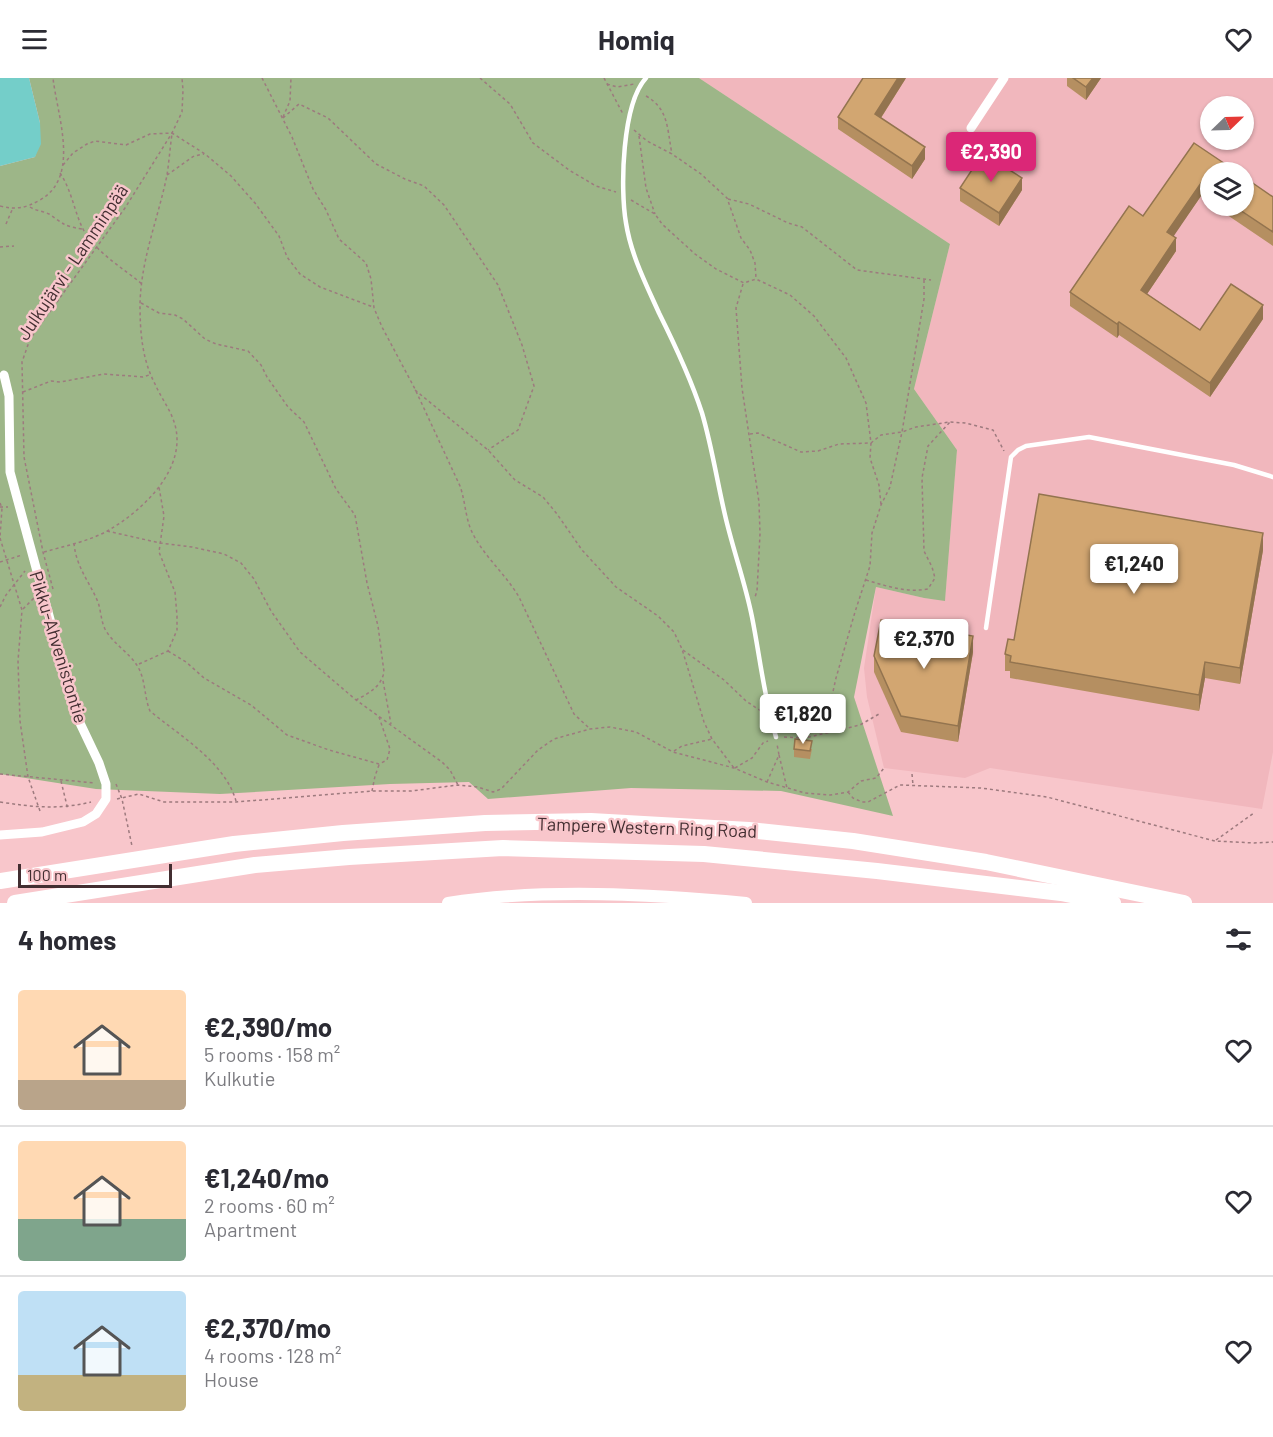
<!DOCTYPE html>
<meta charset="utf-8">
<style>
body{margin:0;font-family:Barlow,sans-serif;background:#f7f7f7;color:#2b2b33;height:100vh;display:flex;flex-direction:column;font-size:22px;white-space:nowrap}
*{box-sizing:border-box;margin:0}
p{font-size:20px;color:#7c7c81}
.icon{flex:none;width:33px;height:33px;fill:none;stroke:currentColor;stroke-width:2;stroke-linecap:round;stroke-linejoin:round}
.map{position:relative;height:825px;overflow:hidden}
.side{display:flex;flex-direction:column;background:#fff;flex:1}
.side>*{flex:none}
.needle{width:39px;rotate:67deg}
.tools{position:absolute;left:1200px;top:18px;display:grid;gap:12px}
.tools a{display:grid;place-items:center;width:54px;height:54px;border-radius:50%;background:#fff;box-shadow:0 2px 4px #0004;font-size:30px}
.scale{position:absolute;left:18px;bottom:15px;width:154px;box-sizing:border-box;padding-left:6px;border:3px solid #422e31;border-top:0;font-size:16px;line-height:21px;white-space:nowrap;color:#422e31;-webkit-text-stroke:4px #f8c6cb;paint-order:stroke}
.price{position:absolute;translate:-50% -51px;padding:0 14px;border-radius:6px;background:#fff;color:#222;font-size:20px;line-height:39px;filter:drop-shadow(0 2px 3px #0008)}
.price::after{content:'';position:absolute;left:50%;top:36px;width:18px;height:14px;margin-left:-9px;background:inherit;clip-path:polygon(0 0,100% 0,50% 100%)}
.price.selected{background:#db2777;color:#fff}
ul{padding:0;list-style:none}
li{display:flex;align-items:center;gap:18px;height:150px;padding:0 18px}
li+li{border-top:2px solid #e1e1e2}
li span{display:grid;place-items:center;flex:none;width:168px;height:120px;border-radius:6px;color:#555}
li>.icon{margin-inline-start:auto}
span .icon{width:72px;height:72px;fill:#fffc;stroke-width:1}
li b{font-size:26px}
h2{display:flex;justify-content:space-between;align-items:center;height:72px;padding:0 18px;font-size:26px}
header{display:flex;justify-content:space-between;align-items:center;height:78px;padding:0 18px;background:#fff;font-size:27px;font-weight:700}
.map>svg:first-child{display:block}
</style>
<header><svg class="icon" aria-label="menu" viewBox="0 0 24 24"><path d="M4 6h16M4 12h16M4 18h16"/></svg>Homiq<svg class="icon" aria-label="heart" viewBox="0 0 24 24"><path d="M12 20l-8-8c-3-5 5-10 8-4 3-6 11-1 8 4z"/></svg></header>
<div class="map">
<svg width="1273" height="825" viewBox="0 0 1273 825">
<rect width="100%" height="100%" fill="#f8c6cb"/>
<path fill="#f1b7bd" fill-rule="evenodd" d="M699,0H1273V674L1262,731L990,690L965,700L884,690L867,619L864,590L876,509L924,520L945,522L957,372L914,311L950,166ZM1210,28H1244V62H1210ZM1210,94H1244V128H1210Z"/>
<path fill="#9db688" d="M29,0H699L950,166L914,311L957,372L945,523L924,520L876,509L854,619L893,738L781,713L631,710L488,721L469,704L390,706L220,716L96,711L0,696V88L35,79L40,45Z"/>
<path fill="#74cec9" d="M0,0H29L40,45L41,66L35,79L0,88Z"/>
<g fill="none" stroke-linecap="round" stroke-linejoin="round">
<g stroke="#9d7a7e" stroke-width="1.5" stroke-dasharray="3 3" stroke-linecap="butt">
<path d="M262,0L292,59L313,111L326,132L339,161L366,185L371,201L374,230L382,249L415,311L460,408C466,425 465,442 474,458C486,480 506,497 519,519L574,636L589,650"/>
<path d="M480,0L510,26L533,65L569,92L596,108L616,114"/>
<path d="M604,0L623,36"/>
<path d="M607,6L617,9L634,6"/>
<path d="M646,18C669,31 667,51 672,76"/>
<path d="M283,39L290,23L291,0"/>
<path d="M283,40L299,26L328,40L376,86L405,101L424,108L444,127L498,207L522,267L534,308L518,352L488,372"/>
<path d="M634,52L647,63L672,76L701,96L727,120L741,160L750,172L755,185L756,200"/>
<path d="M639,58L646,110L655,136"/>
<path d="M63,87L73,75L87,66L95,63L126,67L150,56L172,55L205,76L231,98L255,125L279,158L287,179L300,196L320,209L373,229"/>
<path d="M60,95C72,113 74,133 83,151C95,174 123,190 142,206"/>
<path d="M167,97L194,78L204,76"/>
<path d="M728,121L749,126L788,145L802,149L857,192L931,202"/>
<path d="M631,122L655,136L662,146L695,176L716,191L744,205L756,201L790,217L814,238L846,280L866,325L871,365L870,380L879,407L881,427"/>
<path d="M0,128C16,132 26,130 40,122C81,99 57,37 53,0"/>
<path d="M30,129C36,133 43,133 49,136C64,146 63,148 82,151"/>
<path d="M6,146L12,132"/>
<path d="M0,169L14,168"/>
<path d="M743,206L736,230L742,310L759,424L760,456L757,513L755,519"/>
<path d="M141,225L159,235L175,237L183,241L205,261L216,266L248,273L261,287L267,299L288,329L304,344L336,411L355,437L367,505L378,548L384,594C381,609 369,615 356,622"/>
<path d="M415,312L488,372L515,402L543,419L557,436L582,472L616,509L658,538L674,554L682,571L704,644L712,661L734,690"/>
<path d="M23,314L51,303L60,304L104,296L143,299L149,297"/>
<path d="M750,356L758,355L801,374L818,373L839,366L871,365L881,357L902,354L916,349L950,344L965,345L993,352L1004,373"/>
<path d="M0,425L2,430L0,459"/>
<path d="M0,429H8"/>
<path d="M107,453L160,465L192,469L224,476L241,485L254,501L271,533L300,574L356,622L442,684L450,692L458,707"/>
<path d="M0,460L22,532L18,583L20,643L28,699L40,733"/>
<path d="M74,465C76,489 89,503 98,524C101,533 101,543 105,551C113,566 130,575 138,589C146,603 144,619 150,633C180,658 225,684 236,723"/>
<path d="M44,474C65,468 90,463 109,452C143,432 187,391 175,347C171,332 161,320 155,306C142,281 140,254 140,226C141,181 158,141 167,97C169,84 170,70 172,56"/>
<path d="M0,484L22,477"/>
<path d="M866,502C886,508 907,515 928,511L935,500L932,489L924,473L922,400L928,368L950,344"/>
<path d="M53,511L43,474L24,379L22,284L30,261L125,130L172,55L182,34L183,12L182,0"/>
<path d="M0,529L6,517L25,493"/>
<path d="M23,531L34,520"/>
<path d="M683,572L724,602L746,623L761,633"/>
<path d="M168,573L186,584L204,600L251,627L287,657L329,672L379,686L387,682L390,671L379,639"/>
<path d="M139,586L168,573L177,552V538L175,514L159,474L164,438L159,409"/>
<path d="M383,603L391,646"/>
<path d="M824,654L836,600L855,534L870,488L872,455L881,427L890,409L902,354L924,221V202"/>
<path d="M784,659L805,660L860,647L879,636"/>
<path d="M674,673L682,668L712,661"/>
<path d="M779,677L787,710"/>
<path d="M735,690L752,680L763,665L768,663"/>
<path d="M0,696L95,705"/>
<path d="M912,696L913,707"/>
<path d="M61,703L68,732"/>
<path d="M767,704L779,677L777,666"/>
<path d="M116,706L122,721L132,768"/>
<path d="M372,713L375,698L379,687"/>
<path d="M848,714L853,720L862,724H868L900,707L981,710L1047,719L1215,763L1254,765L1273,764"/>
<path d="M117,721L139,716L164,724H236L372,713H411L458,707L478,709L493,714L501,711L538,672L554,661L590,651L610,649L636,654L673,674L734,690L767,704L805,715L830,717L848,714L861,703L876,700L884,690"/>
<path d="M0,724C33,729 58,732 91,724"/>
<path d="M1216,762L1254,735"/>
</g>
<g stroke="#fff" stroke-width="4.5">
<path d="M646,0C622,26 620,111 626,145C631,177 646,206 659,235C675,267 691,301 702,335C712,369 717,403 725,437C733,472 745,504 752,539C760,579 764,620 776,659"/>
<path d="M986,550L1011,379L1018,372L1026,368L1089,359L1234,387L1273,399"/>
</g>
<g stroke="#fff" stroke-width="9">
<path d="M971,50L1004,0"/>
<path d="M0,757L42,754L83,744L96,736L106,721V706L99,685L79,643L63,589L10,394L9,318L4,297"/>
</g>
<path stroke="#fff" stroke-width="12" d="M448,825C542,810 652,816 746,825"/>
<g stroke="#fff" stroke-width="16">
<path d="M0,803L234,766L343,755L485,745L591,743L749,752L853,763L986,784L1184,825"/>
<path d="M15,825L255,787L349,779L503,770L704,776L877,793L1061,815L1113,825"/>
</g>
</g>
<g fill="#b58f61">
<path d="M906,0L881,40L925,81L912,101L838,51V39Z"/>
<path d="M1067,0H1101L1086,22L1067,8Z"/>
<path d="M1210,94V125L1201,118L1173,158L1176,173L1147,216L1200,252L1263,241L1210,319L1119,257L1117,260L1070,228V214L1143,138Z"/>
<path d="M960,110L1022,112L999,148L960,123Z"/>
<path d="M1273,119V168L1214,128H1244Z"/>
<path d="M1263,472L1240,606L1205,600L1199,633L1010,600V593H1005V576L1014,562Z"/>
<path d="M973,574L958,664L901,654L874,594V578Z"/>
<path d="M794,671H812L810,681L794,679Z"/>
</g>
<g fill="#93744f">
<path d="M898,0H906L875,49V36Z"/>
<path d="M1093,0H1101L1086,22V9Z"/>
<path d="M925,69V81L912,101V88Z"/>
<path d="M1022,100V112L999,148V135Z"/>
<path d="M1201,105V118L1167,168V154Z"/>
<path d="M1176,160V173L1141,225V212Z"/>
<path d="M1263,227V241L1210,319V305Z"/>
<path d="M1119,244V257L1117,260V246Z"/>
<path d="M1263,455V472L1240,606V590Z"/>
<path d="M973,558V574L958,664V648Z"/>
<path d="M1205,584V600L1199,633V617Z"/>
</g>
<g fill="#d2a671" stroke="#93744f" stroke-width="1.5">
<path d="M863,0H898L875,36L925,69L912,88L838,39Z"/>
<path d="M1073,0H1093L1086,9Z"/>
<path d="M1194,65L1237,94H1210V111L1201,105L1167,154L1176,160L1141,212L1200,252L1231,206L1263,227L1210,305L1119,244L1117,246L1070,214L1129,128L1143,138Z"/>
<path d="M983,75L1022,100L999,135L960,110Z"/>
<path d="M1244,99L1273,119V154L1234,128H1244Z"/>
<path d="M1039,416L1263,455L1240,590L1205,584L1199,617L1010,584L1011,578L1005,576L1008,561L1014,562Z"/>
<path d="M881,542L973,558L958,648L901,638L874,578Z"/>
<path d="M795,661L812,663L810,673L794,671Z"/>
</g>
<g text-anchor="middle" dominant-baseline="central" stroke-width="5" stroke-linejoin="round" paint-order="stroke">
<g font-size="18" fill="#422e31" stroke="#f8c6cb">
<text transform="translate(72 184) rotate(-56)">Julkujärvi - Lamminpää</text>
<text transform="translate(59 569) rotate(73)">Pikku-Ahvenistontie</text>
<text transform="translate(647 749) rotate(2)">Tampere Western Ring Road</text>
</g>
</g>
</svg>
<div class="tools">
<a><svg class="needle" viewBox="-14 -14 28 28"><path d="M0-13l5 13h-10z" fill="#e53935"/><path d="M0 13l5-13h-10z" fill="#7c7c81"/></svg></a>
<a><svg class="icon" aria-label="layers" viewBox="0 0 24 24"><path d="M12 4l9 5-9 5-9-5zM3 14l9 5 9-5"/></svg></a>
</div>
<div class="scale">100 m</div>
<b class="price selected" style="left:991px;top:105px">€2,390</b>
<b class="price" style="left:1134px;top:517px">€1,240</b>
<b class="price" style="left:924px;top:592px">€2,370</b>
<b class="price" style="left:803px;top:667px">€1,820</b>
</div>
<section class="side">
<h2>4 homes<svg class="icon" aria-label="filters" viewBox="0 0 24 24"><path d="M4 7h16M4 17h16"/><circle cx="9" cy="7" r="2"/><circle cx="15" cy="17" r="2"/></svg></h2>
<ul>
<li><span style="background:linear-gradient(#ffd9b3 75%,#b9a48a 0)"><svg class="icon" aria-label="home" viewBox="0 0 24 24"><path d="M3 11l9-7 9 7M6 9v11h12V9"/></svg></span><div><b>€2,390/mo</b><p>5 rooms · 158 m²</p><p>Kulkutie</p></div><svg class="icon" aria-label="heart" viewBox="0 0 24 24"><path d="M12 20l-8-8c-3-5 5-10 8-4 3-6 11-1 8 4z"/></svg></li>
<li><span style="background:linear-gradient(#ffd9b3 65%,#7fa58c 0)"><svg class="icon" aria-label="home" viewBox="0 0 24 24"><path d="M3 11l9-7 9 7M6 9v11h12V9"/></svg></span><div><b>€1,240/mo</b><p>2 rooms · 60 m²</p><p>Apartment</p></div><svg class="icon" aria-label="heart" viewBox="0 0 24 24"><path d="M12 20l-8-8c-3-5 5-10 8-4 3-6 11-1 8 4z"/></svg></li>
<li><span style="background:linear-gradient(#bfe0f5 70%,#c2b280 0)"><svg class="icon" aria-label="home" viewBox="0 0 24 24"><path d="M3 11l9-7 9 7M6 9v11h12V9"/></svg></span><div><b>€2,370/mo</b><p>4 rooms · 128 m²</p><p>House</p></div><svg class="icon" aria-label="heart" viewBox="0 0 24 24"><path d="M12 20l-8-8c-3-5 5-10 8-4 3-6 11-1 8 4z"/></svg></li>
</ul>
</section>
